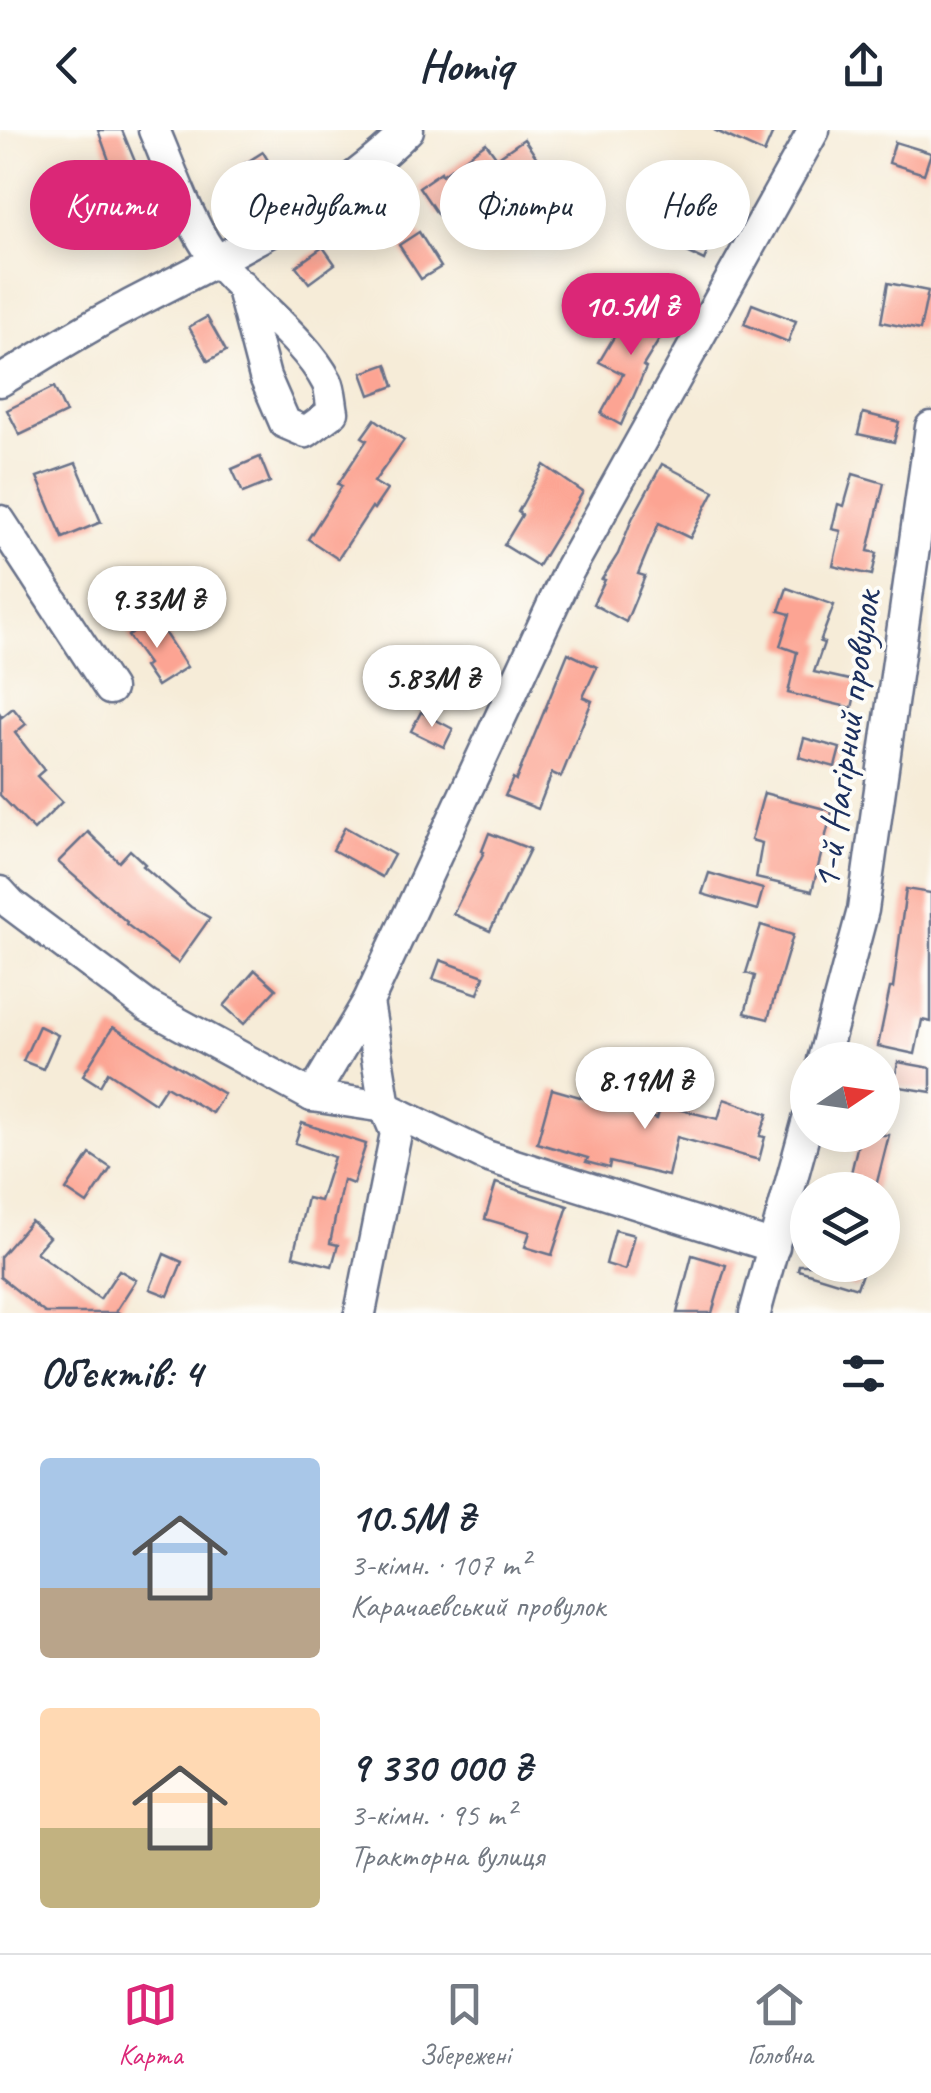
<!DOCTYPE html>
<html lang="uk">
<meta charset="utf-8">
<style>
body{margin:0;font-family:Caveat,sans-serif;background:#f2f2f3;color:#1f2937;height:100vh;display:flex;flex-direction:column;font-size:38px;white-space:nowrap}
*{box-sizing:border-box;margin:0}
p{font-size:32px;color:#747a83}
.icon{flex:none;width:55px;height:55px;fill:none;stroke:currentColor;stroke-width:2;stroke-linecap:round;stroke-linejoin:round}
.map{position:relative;height:1183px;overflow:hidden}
.panel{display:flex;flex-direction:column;background:#fff;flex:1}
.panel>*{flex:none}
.guide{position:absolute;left:30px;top:30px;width:872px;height:90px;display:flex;gap:20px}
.needle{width:65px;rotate:77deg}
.controls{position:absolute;left:790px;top:912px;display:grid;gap:20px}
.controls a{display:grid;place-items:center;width:110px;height:110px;border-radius:50%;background:#fff;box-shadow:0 5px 25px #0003;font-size:50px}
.price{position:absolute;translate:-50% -85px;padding:0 22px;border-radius:35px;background:#fff;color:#222;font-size:32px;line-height:65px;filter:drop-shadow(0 2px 5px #0008)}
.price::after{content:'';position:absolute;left:50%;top:60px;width:30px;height:22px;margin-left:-15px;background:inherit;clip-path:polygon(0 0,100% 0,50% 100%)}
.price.selected{background:#db2777;color:#fff}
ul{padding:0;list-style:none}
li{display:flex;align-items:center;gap:30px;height:250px;padding:0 40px}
li span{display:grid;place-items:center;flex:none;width:280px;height:200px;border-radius:10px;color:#555}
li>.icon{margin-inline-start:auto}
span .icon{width:120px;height:120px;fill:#fffc;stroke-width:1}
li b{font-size:42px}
h2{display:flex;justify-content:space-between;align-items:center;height:120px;padding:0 40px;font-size:42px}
.tag{padding:0 35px;border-radius:45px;background:#fff;box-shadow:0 5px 25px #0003;font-size:35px;line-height:90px}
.tag.selected{background:#db2777;color:#fff}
header{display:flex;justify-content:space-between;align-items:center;height:130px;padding:0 40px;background:#fff;font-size:45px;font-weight:800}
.tabs{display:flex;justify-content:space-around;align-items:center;height:140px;border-top:2px solid #e0e1e3;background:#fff;font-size:28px;color:#747a83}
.tabs a{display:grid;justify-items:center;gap:5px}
.tabs .selected{color:#db2777}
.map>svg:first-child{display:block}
</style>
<header><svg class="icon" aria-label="back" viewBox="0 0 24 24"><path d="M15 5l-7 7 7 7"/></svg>Homiq<svg class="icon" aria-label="share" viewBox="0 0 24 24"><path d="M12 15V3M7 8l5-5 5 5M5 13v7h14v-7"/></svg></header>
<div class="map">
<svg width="931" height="1183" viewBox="0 0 931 1183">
<rect width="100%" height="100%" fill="#fdfcf7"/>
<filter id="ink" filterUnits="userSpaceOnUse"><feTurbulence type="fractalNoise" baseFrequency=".01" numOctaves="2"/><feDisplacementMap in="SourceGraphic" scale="20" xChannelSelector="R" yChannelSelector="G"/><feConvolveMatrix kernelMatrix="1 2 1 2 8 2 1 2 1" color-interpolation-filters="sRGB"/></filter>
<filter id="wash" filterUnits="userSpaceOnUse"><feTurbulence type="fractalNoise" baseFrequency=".0048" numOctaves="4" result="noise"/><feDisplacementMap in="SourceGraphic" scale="40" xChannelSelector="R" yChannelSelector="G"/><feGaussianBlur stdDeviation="2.25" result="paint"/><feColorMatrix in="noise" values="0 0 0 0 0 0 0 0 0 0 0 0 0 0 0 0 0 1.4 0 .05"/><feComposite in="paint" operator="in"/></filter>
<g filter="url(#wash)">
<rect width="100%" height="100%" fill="#f6ecd8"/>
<g id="blocks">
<g fill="#fca493">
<path d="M98,0H122L162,97L137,108Z"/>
<path d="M714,0H774L764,23Z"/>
<path d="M524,9L545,40L527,51L524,45L498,64L488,51L438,85L419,57L441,42L442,45L486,13L497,28Z"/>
<path d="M895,12L931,23L924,44L889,33Z"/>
<path d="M263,22L273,39L243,57L233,41Z"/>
<path d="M681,95L713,109L704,130L672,115Z"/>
<path d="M419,102L441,137L421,149L399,115Z"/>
<path d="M323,117L335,134L309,153L296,136Z"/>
<path d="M888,153L928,161L920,200L881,192Z"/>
<path d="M752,174L796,191L788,212L744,194Z"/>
<path d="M636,176L669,194L643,236L646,238L621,295L601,284L623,244L599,232L630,180Z"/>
<path d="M207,187L226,221L208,231L189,197Z"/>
<path d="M387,234L394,256L370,265L362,243Z"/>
<path d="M54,257L66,283L20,305L7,280Z"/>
<path d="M863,283L899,292L894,312L858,304Z"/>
<path d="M375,289L404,310L374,352L387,360L374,379L372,377L338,429L308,409L342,356L338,354L367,310L362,307Z"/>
<path d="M260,327L270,352L243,363L232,339Z"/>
<path d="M76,333L101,392L63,408L37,347Z"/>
<path d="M662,334L714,361L690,408L659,393L638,444L645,446L626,492L593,474L605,450L602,449L618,424L632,389Z"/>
<path d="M544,335L583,362L538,436L504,415L522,385L518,382Z"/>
<path d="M853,344L884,353L868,421L877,423L872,445L833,436L841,401L832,399L838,374L844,376Z"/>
<path d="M787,458L834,475L820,512L824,513L814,542L858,552L852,578L788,563L797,522L780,516L790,484L779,481Z"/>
<path d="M153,485L187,537L157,556L144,537L148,534L128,506Z"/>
<path d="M568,523L597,537L583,567L592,571L561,647L552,643L538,679L505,666L513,648L516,650Z"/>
<path d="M13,578L26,594L15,603L44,640L37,646L62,672L34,700L0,665V584L2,587Z"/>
<path d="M421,582L453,599L444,617L411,601Z"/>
<path d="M804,608L840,618L835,637L799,627Z"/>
<path d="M764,663L832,681L812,761L756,748L762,713L751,710Z"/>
<path d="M345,697L394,725L382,747L333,720Z"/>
<path d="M88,702L119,732L130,720L145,734L143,736L191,777L210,788L178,833L126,794L127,792L58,732Z"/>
<path d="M489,703L530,719L490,801L453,784L484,722L482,721Z"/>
<path d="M709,743L763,759L757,780L702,764Z"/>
<path d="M906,759L931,763V892L922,890L915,924L878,916L890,858H893Z"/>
<path d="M761,795L793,805L768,889L745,883L755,846L746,843Z"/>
<path d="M440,830L484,846L478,864L433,849Z"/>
<path d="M255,840L276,859L244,894L224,876Z"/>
<path d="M39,896L58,905L43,939L23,931Z"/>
<path d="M113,897L224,964L212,983L166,956L155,973L108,942L100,956L83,945Z"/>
<path d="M898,932L931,938V962L894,956Z"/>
<path d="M552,959L657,989L661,975L718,989L724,969L768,984L760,1006L765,1007L759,1030L677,1007L668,1046L610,1032L609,1038L586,1032L588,1028L537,1013Z"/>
<path d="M302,993L366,1014L353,1054L343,1050L330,1113L338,1115L332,1136L293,1126L307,1068L320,1071L334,1027L295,1013Z"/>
<path d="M860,1005H889L875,1060H847Z"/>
<path d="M90,1024L111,1038L87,1074L66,1060Z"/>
<path d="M496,1053L568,1076L552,1125L525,1117L530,1102L485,1089Z"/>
<path d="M31,1091L49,1107L36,1122L100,1169L119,1140L136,1150L116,1181L119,1183H45L0,1147V1127Z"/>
<path d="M615,1100L634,1105L625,1140L606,1134Z"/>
<path d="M164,1124L182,1132L168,1166L150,1159Z"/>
<path d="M692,1125L726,1135L712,1183H677Z"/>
<path d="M799,1135H865L857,1158L798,1140Z"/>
</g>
</g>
</g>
<g filter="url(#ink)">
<use href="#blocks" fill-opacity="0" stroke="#687189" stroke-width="2.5"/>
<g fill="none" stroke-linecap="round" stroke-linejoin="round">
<defs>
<g id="minor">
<path d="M154,0C171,39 191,100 218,132C249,169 305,209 327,252C331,260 331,273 333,282L306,302L285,293L265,247L241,155"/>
<path d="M0,251C42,226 82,200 125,178C224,126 328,80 408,0"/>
<path d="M0,391L110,559"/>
<path d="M0,762L11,774L147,876L312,966L385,977L486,1026L774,1117"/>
<path d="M823,930L863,780L931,297"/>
<path d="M312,966L368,872"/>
<path d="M360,1183L396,1003L385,977L368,872L568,442L814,0"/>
<path d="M755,1183L808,990"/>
</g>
</defs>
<use href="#minor" stroke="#687189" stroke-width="35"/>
<use href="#minor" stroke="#fff" stroke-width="30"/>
</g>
</g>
<g text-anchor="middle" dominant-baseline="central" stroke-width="8" stroke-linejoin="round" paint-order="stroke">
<g font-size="40" fill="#1b2f5e" stroke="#fdfcf7">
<text transform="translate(846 610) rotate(-82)">1-й Нагірний провулок</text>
</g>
</g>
</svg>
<div class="controls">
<a><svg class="needle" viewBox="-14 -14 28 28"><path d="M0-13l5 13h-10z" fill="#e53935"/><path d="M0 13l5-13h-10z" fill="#747a83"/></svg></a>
<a><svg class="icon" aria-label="layers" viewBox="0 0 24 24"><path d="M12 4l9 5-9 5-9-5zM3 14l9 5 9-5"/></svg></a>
</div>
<b class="price selected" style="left:631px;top:228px">10.5M ₴</b>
<b class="price" style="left:157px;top:521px">9.33M ₴</b>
<b class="price" style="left:432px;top:600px">5.83M ₴</b>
<b class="price" style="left:645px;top:1002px">8.19M ₴</b>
<div class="guide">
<a class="tag selected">Купити</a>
<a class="tag">Орендувати</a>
<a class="tag">Фільтри</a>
<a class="tag">Нове</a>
</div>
</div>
<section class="panel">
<h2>Об’єктів: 4<svg class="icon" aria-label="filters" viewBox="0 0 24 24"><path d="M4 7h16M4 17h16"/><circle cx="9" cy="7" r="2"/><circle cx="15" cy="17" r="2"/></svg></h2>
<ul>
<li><span style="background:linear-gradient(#a9c7e8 65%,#b9a48a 0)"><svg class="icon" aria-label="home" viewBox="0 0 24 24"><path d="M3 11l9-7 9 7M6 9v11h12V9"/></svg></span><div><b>10.5M ₴</b><p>3-кімн. · 107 m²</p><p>Карачаєвський провулок</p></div></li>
<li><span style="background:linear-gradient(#ffd9b3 60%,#c2b280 0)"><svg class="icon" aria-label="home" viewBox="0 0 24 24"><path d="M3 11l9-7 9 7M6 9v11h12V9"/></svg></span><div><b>9 330 000 ₴</b><p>3-кімн. · 95 m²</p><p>Тракторна вулиця</p></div></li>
</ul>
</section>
<nav class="tabs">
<a class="selected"><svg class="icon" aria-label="map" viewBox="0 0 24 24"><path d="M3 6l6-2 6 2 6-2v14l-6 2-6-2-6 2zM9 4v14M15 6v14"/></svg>Карта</a>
<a><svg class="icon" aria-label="saved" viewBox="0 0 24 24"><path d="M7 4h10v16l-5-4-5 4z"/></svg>Збережені</a>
<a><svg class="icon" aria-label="home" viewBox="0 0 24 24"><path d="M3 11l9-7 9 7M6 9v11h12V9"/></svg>Головна</a>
</nav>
